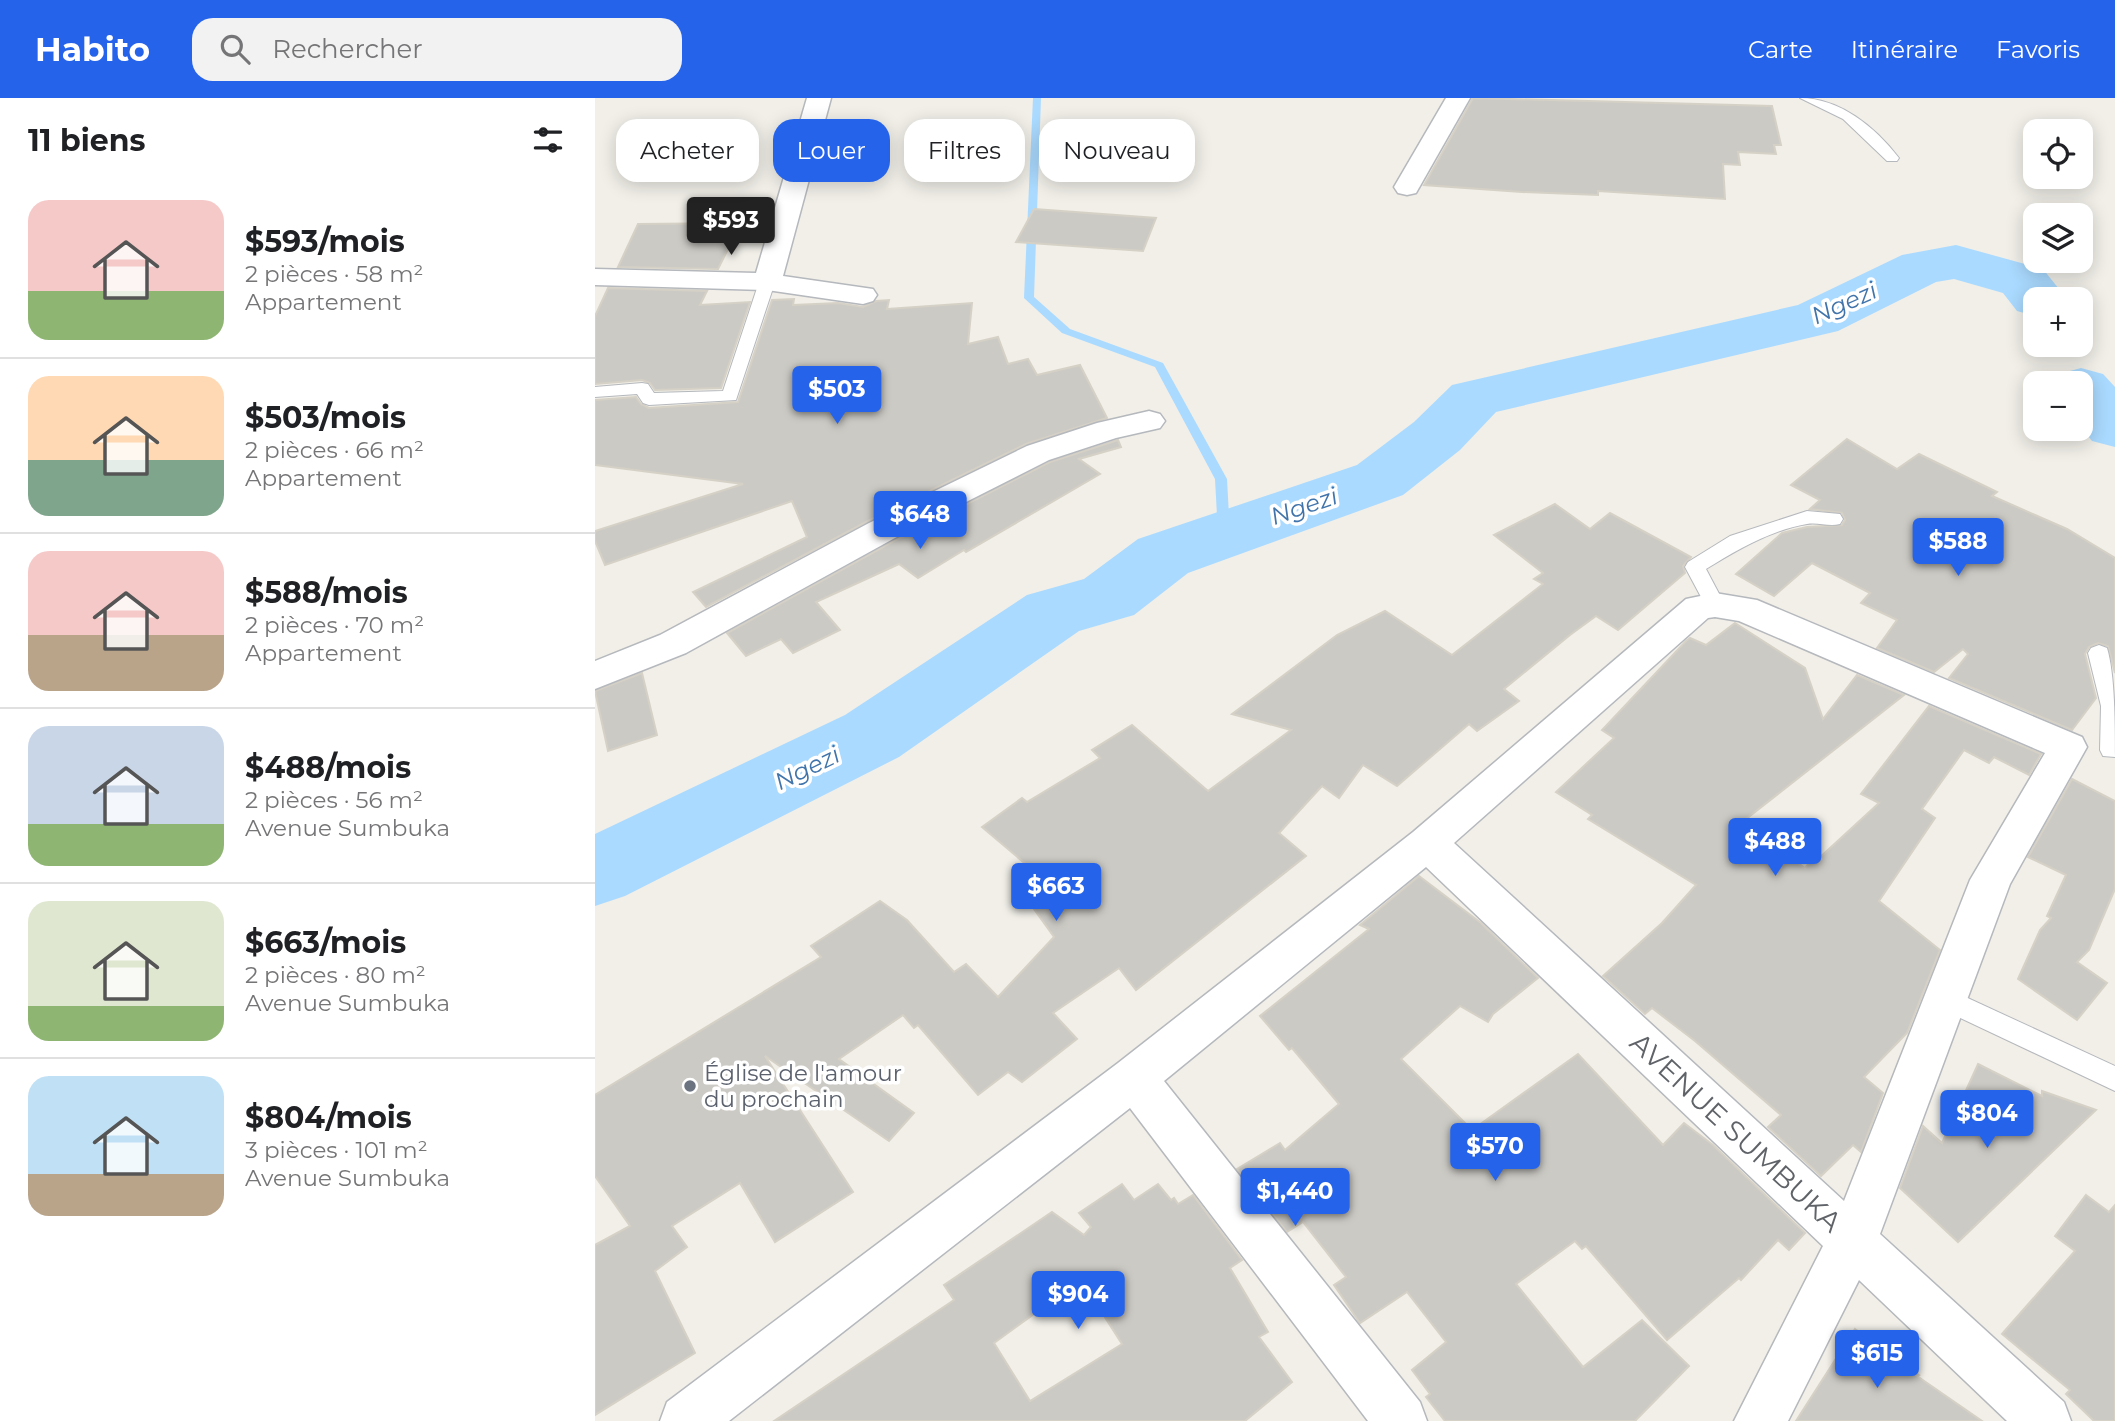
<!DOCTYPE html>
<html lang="fr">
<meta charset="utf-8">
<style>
body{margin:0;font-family:Montserrat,sans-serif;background:#f2f2f2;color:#202124;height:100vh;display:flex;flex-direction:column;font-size:26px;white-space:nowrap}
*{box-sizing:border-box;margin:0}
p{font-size:23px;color:#757577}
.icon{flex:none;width:38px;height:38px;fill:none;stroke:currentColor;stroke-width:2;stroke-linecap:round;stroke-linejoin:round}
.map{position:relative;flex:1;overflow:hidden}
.panel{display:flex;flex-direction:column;background:#fff;width:595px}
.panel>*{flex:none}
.hud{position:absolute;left:21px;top:21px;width:665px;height:63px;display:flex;gap:14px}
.controls{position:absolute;left:1428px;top:21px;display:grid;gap:14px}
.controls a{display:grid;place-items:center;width:70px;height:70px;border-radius:14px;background:#fff;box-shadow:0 4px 18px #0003;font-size:35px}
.price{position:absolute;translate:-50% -60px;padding:0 16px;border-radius:7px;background:#2563eb;color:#fff;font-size:23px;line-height:46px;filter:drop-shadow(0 2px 4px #0008)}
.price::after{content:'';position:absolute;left:50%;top:42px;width:21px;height:16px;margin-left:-10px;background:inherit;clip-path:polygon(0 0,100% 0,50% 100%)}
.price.on{background:#222;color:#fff}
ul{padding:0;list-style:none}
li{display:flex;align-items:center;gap:21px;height:175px;padding:0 28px}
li+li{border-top:2px solid #e0e0e0}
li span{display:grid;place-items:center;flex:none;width:196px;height:140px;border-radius:21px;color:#555}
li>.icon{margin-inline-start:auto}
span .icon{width:84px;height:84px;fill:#fffc;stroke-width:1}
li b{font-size:30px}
h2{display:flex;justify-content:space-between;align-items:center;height:84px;padding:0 28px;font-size:30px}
.tag{padding:0 24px;border-radius:21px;background:#fff;box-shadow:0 4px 18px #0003;font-size:24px;line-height:63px}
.tag.on{background:#2563eb;color:#fff}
header{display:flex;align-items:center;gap:42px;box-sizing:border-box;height:98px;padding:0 35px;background:#2563eb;color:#fff}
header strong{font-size:33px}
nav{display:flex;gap:38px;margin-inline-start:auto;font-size:24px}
.search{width:490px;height:63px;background:#f2f2f2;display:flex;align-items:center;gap:18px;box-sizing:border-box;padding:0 24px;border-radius:21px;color:#757577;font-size:26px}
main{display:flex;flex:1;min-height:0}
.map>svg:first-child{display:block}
</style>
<header>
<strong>Habito</strong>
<div class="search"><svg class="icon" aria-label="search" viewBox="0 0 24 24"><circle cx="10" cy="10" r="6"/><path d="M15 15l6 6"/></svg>Rechercher</div>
<nav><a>Carte</a><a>Itinéraire</a><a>Favoris</a></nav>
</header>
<main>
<section class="panel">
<h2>11 biens<svg class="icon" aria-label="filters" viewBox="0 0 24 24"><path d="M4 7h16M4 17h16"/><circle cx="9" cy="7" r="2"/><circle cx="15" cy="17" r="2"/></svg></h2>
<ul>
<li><span style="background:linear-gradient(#f6c9c9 65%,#8fb573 0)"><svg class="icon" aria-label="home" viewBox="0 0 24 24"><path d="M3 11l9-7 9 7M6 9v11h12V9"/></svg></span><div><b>$593/mois</b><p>2 pièces · 58 m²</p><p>Appartement</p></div></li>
<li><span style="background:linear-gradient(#ffd9b3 60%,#7fa58c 0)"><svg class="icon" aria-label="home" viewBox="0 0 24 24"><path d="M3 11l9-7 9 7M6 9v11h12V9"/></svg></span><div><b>$503/mois</b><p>2 pièces · 66 m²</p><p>Appartement</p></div></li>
<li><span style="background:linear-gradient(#f6c9c9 60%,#b9a48a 0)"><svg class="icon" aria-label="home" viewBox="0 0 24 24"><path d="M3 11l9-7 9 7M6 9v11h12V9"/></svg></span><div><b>$588/mois</b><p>2 pièces · 70 m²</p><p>Appartement</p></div></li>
<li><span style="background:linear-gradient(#c9d6e8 70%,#8fb573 0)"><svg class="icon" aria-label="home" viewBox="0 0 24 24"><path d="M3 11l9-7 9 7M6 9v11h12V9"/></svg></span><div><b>$488/mois</b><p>2 pièces · 56 m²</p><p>Avenue Sumbuka</p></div></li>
<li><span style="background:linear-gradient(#dfe7d0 75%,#8fb573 0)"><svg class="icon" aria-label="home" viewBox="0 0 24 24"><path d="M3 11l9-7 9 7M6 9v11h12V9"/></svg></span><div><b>$663/mois</b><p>2 pièces · 80 m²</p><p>Avenue Sumbuka</p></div></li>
<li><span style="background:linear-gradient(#bfe0f5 70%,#b9a48a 0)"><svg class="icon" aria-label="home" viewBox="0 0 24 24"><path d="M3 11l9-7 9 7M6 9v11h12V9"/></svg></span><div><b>$804/mois</b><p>3 pièces · 101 m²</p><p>Avenue Sumbuka</p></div></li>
</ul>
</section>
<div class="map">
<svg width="1520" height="1323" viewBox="0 0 1520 1323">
<rect width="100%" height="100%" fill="#f1efe8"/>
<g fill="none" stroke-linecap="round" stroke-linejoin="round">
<path fill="#aadaff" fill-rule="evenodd" d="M438,0H446L439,199L475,231L568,265L632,381L635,436L633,439H625L623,436L620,381L560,269L467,235L429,200Z"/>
<g fill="#aadaff" fill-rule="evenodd">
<path d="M1361,147L1448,171L1472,201H1440V218L1422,213L1408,195L1359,181L1341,184L1243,233L901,314L865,352L808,397L593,475L539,517L484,533L304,659L30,798L0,808V736L250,617L432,497L489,481L543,441L762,367L819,324L857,287L1203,207L1307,157Z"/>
<path d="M1486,270L1508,276L1520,289V349L1497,343L1486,329V285H1458L1464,276Z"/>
</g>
</g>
<g fill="#cccac5" stroke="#d6d1c6" stroke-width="2" fill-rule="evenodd">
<path d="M878,0L1177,8L1186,47H1179L1181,56L1143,54L1145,67L1128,66L1130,101L1003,93V97L927,94L829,87Z"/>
<path d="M439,111L561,120L548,153L421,144Z"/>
<path d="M146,125L123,171L23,169L43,126Z"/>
<path d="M13,190L112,193L105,207L155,204L126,290L60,292L55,285L47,282L0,286V218Z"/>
<path d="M199,201L198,207L243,205L268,209L281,203L294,202L292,211L377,205L373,246L403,239L413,266L433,261L442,277L485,267L512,320L431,346L273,423L111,509L98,494L212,439L197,403L10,467L0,443V433L148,386L0,367V302L41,299L46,306L54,310L143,304L177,202Z"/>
<path d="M1252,341L1302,371L1324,356L1402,394L1397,398L1472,431L1520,460V575L1513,548L1503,545L1494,549L1490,556L1501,600L1477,632L1354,580L1373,556L1368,551L1339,574L1282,550L1302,522L1266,505L1275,495L1217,465L1179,498L1141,476L1187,435L1212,429L1247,427L1250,422L1247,415L1215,411L1225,402L1196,387Z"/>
<path d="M523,342L526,349L484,361L505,376L371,454L369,452L323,480L304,466L221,504L245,532L198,555L186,541L151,558L132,535L299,443L455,364Z"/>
<path d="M960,406L995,431L1015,415L1096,459L1088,468L1090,475L1023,532L1001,518L975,537L909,591L924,603L882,633L874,626L802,688L768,667L744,700L727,688L684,735L711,758L541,892L524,870L458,915L482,941L427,984L413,974L383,997L323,927L319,930L308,917L244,961L319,1015L294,1043L170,958L258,1094L180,1144L145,1085L77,1128L92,1149L60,1173L100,1255L0,1317V1147L35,1128L0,1078V997L226,859L216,848L285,803L312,822L359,874L371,866L403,899L459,839L439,811L466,796L387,729L427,700L432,704L505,660L497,652L537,627L613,693L696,632L637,616L742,537L790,513L857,557L948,486L939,481L948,475L899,437Z"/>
<path d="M1140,525L1210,570L1228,621L1262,577L1309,597L1146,725L1210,770L1218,760L1222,762L1284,705L1266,696L1334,608L1446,656L1434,677L1399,659L1394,665L1369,652L1327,711L1340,720L1284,803L1345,852L1312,935L1269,979L1288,995L1266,1054L1258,1047L1226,1078L1173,1029L1186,1017L1100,943L1057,910L1050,916L1008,878L1067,825L1101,787L993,721L997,717L961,694L1019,640L1007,632L1091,543L1095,540L1111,547Z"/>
<path d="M47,575L62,637L13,653L0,593Z"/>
<path d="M1477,681L1520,703V791L1494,852L1482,864L1512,885L1482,922L1423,881L1445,832L1456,820L1452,818L1471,777L1433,759Z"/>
<path d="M824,778L886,825L943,880L898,916L893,924L865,908L806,961L877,1032L983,956L1068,1047L1089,1025L1118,1047L1210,1135L1194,1152L1183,1142L1146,1182L1144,1180L1072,1242L991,1148L987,1151L980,1143L921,1186L988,1269L1047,1222L1094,1268L1040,1323H850L831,1299L835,1296L817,1272L851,1244L812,1194L765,1225L739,1187L751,1179L708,1124L692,1134L642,1071L685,1045L690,1052L744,1006L697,950L694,952L665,918L774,831L765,827Z"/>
<path d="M1383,966L1447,998V993L1501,1012L1363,1144L1305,1090L1328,1028L1347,1045Z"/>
<path d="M527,1086L539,1102L563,1086L576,1102L579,1100L583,1106L598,1097L647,1162L635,1170L673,1234L664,1239L697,1284L650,1323H179L359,1202L349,1187L457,1114L489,1137L496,1129L484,1115ZM486,1182L527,1246L435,1303L399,1245Z"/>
<path d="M1491,1097L1514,1114L1520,1107V1323H1499L1471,1296L1475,1292L1407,1236L1480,1153L1460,1138Z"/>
<path d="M1260,1231L1324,1277L1322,1278L1387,1323H1201Z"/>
</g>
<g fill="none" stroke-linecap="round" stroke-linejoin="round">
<defs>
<g id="lane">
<path d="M1205,0C1245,0 1280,29 1304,60L1302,63H1292L1248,21Z"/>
<path d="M172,179L180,184L141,302L54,307L48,305L42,296L0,299V289L47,285L53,286L59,295L128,293L164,184Z"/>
<path d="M1212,413L1245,416L1248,421L1245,426C1234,429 1223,424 1212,426C1176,432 1142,452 1111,471L1130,507L1127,512L1120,514L1113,512L1090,469L1093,464L1135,438Z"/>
<path d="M1504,547L1512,550C1520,576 1520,628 1520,659L1508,658L1505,652L1506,608L1493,555L1496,550Z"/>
<path d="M1351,890L1520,968V993L1342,909L1338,901L1342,893Z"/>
</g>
<g id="street">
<path d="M212,0H236L188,178L278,191L282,197L278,203L268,206L172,192L0,187V171L161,175Z"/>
<path d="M851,0H875L821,95L812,97L803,95L799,89Z"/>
<path d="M554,313L565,316L570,323L565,330L521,340L454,362L298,441L91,555L0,591V563L65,537L274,425L432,348L502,325Z"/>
<path d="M1120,495L1162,502L1487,639L1492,649L1415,786L1285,1136L1469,1304L1476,1323H1412L1264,1182L1193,1323H1139L1228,1148L831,769L569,983L825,1304L832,1323H773L535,1010L134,1323H65L72,1304L523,965L818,734L1091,501ZM1120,519L1144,523L1450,655L1375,782L1249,1103L859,745L1113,520Z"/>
</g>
</defs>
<use href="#lane" stroke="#b5b8bc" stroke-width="2"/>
<use href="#street" stroke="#b5b8bc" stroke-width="3"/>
<use href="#lane" fill="#fff" fill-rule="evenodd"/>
<use href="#street" fill="#fff" fill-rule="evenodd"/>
</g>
<circle fill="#6b7280" stroke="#fff" stroke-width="2.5" cx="95" cy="988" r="7"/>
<g text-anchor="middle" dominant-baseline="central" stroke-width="7" stroke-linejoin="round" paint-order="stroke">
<g font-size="23" fill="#5b616d" stroke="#fff" text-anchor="start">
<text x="109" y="975">Église de l'amour<tspan x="109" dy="26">du prochain</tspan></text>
</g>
<g font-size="24" font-style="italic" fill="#4174aa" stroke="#fff">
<text transform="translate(1249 205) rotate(-24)">Ngezi</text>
<text transform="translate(709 408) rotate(-19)">Ngezi</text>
<text transform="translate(212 670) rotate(-26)">Ngezi</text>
</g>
<g font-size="28" fill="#5f6368" stroke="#fff">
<text transform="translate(1141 1034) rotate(43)">AVENUE SUMBUKA</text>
</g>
</g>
</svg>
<div class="controls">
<a><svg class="icon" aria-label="locate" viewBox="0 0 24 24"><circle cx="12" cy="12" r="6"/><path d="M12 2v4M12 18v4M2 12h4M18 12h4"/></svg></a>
<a><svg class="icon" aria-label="layers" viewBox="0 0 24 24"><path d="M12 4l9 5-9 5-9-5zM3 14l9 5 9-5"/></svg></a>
<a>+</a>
<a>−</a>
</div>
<b class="price on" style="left:136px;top:159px">$593</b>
<b class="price" style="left:242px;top:328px">$503</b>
<b class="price" style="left:325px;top:453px">$648</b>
<b class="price" style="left:1363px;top:480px">$588</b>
<b class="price" style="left:1180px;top:780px">$488</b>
<b class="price" style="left:461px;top:825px">$663</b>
<b class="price" style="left:1392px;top:1052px">$804</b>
<b class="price" style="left:900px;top:1085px">$570</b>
<b class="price" style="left:700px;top:1130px">$1,440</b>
<b class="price" style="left:483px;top:1233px">$904</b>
<b class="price" style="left:1282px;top:1292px">$615</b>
<div class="hud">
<a class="tag">Acheter</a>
<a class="tag on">Louer</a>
<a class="tag">Filtres</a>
<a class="tag">Nouveau</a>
</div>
</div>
</main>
